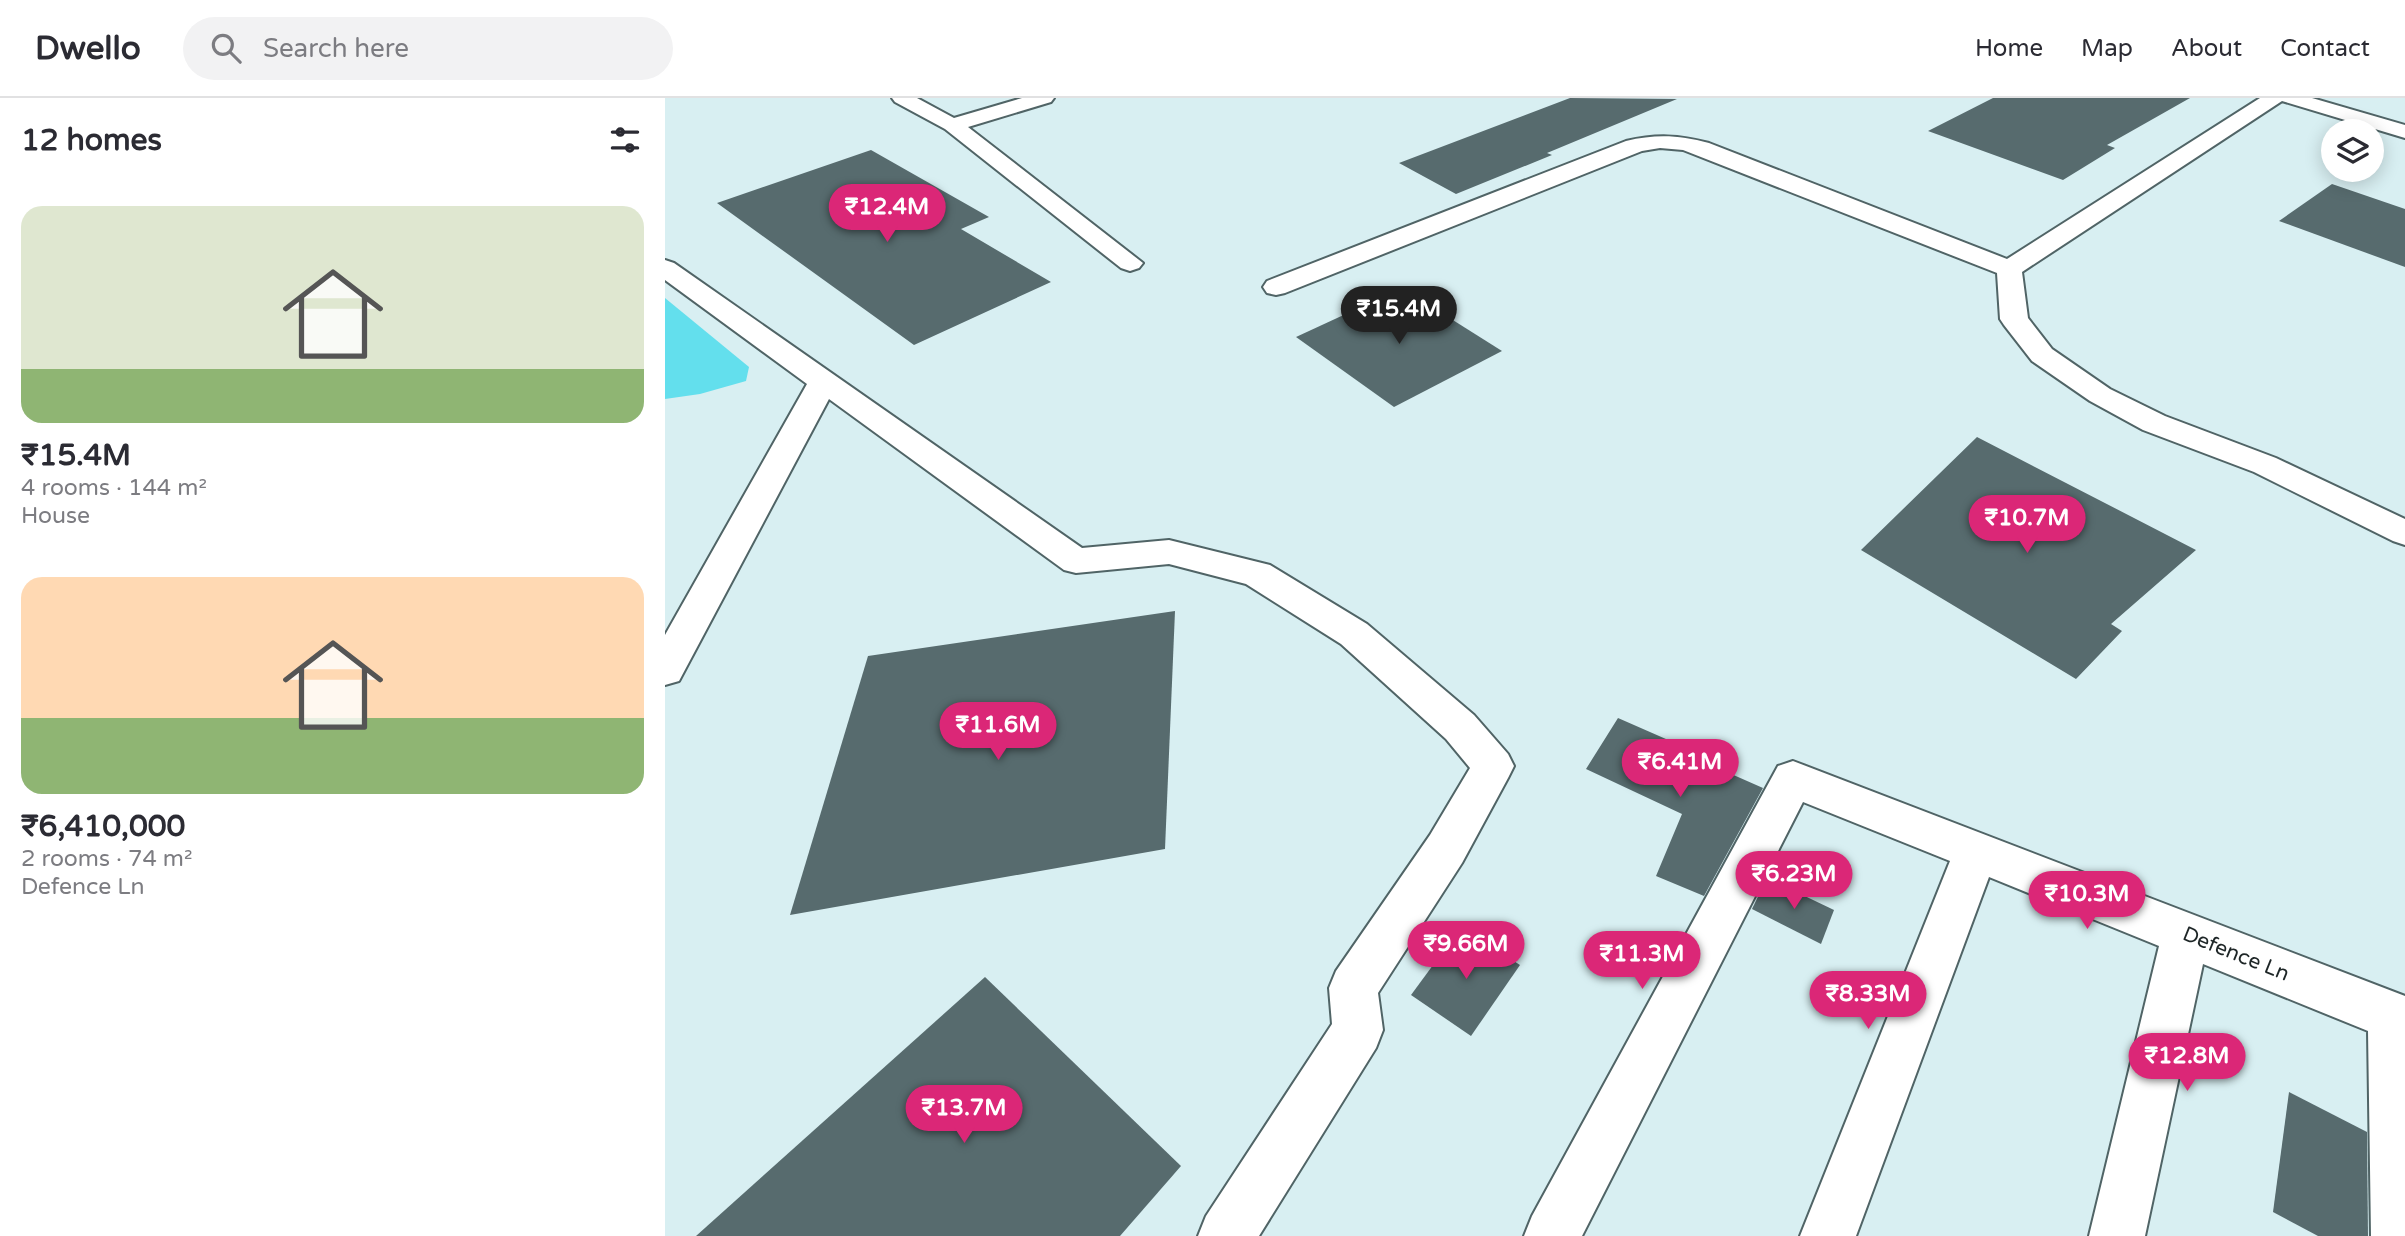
<!DOCTYPE html>
<meta charset="utf-8">
<style>
body{margin:0;font-family:"Varela Round",sans-serif;background:#f2f2f3;color:#2b2b33;height:100vh;display:flex;flex-direction:column;font-size:26px;white-space:nowrap}
*{box-sizing:border-box;margin:0}
p{font-size:23px;color:#7c7c81}
.icon{flex:none;width:38px;height:38px;fill:none;stroke:currentColor;stroke-width:2;stroke-linecap:round;stroke-linejoin:round}
.map{position:relative;flex:1;overflow:hidden}
.drawer{display:flex;flex-direction:column;background:#fff;width:665px}
.drawer>*{flex:none}
.controls{position:absolute;left:1656px;top:21px;display:grid;gap:14px}
.controls a{display:grid;place-items:center;width:63px;height:63px;border-radius:50%;background:#fff;box-shadow:0 4px 18px #0003;font-size:35px}
.price{position:absolute;translate:-50% -60px;padding:0 16px;border-radius:24px;background:#db2777;color:#fff;font-size:23px;line-height:46px;filter:drop-shadow(0 2px 4px #0008)}
.price::after{content:'';position:absolute;left:50%;top:42px;width:21px;height:16px;margin-left:-10px;background:inherit;clip-path:polygon(0 0,100% 0,50% 100%)}
.price.selected{background:#222;color:#fff}
ul{padding:0;list-style:none}
li{display:grid;align-content:center;gap:14px;height:371px;padding:0 21px}
li span{display:grid;place-items:center;height:217px;border-radius:21px;color:#555}
li>.icon{margin-inline-start:auto}
span .icon{width:126px;height:126px;fill:#fffc;stroke-width:1}
li b{font-size:30px}
h2{display:flex;justify-content:space-between;align-items:center;height:84px;padding:0 21px;font-size:30px}
header{display:flex;align-items:center;gap:42px;box-sizing:border-box;height:98px;padding:0 35px;background:#fff;border-bottom:2px solid #e1e1e2}
header strong{font-size:33px}
nav{display:flex;gap:38px;margin-inline-start:auto;font-size:24px}
.search{width:490px;height:63px;background:#f2f2f3;display:flex;align-items:center;gap:18px;box-sizing:border-box;padding:0 24px;border-radius:38px;color:#7c7c81;font-size:26px}
main{display:flex;flex:1;min-height:0}
.map>svg:first-child{display:block}
</style>
<header>
<strong>Dwello</strong>
<div class="search"><svg class="icon" aria-label="search" viewBox="0 0 24 24"><circle cx="10" cy="10" r="6"/><path d="M15 15l6 6"/></svg>Search here</div>
<nav><a>Home</a><a>Map</a><a>About</a><a>Contact</a></nav>
</header>
<main>
<section class="drawer">
<h2>12 homes<svg class="icon" aria-label="filters" viewBox="0 0 24 24"><path d="M4 7h16M4 17h16"/><circle cx="9" cy="7" r="2"/><circle cx="15" cy="17" r="2"/></svg></h2>
<ul>
<li><span style="background:linear-gradient(#dfe7d0 75%,#8fb573 0)"><svg class="icon" aria-label="home" viewBox="0 0 24 24"><path d="M3 11l9-7 9 7M6 9v11h12V9"/></svg></span><div><b>₹15.4M</b><p>4 rooms · 144 m²</p><p>House</p></div></li>
<li><span style="background:linear-gradient(#ffd9b3 65%,#8fb573 0)"><svg class="icon" aria-label="home" viewBox="0 0 24 24"><path d="M3 11l9-7 9 7M6 9v11h12V9"/></svg></span><div><b>₹6,410,000</b><p>2 rooms · 74 m²</p><p>Defence Ln</p></div></li>
</ul>
</section>
<div class="map">
<svg width="1740" height="1138" viewBox="0 0 1740 1138">
<rect width="100%" height="100%" fill="#d8eff2"/>
<path fill="#63dfed" d="M0,200L84,269L81,283L35,296L0,301Z"/>
<g fill="#576b6e">
<path d="M905,0L1012,1L882,55L887,57L791,96L734,65Z"/>
<path d="M1328,0H1525L1442,47L1450,50L1398,82L1263,33Z"/>
<path d="M206,52L324,119L296,131L386,184L249,247L52,105Z"/>
<path d="M1667,86L1740,111V169L1614,123Z"/>
<path d="M737,190L837,253L729,309L631,239Z"/>
<path d="M1312,339L1531,452L1446,526L1457,533L1411,581L1196,452Z"/>
<path d="M510,513L500,751L125,817L203,558Z"/>
<path d="M953,620L1042,659L1039,664L1098,690L1039,798L991,778L1017,716L921,671Z"/>
<path d="M1102,780L1169,812L1156,846L1087,811Z"/>
<path d="M796,829L855,867L806,938L746,897Z"/>
<path d="M320,879L516,1068L455,1138H31Z"/>
<path d="M1624,994L1702,1034L1703,1138H1653L1608,1114Z"/>
</g>
<g fill="none" stroke-linecap="round" stroke-linejoin="round">
<defs>
<g id="minor">
<path d="M227,0H252L289,20L357,0H389L386,4L303,29L478,165L474,170L465,173L456,170L280,31L230,4Z"/>
<path d="M1595,0H1647L1740,27V40L1617,3L1357,174L1363,220L1387,251L1445,291L1500,318L1611,360L1740,421V447L1728,443L1589,374L1478,332L1425,303L1367,263L1339,227L1335,221L1332,175L1018,52L995,50L977,53L620,195L611,197L602,195L598,189L602,183L961,43C991,36 1014,37 1044,45L1342,161Z"/>
<path d="M0,162L9,165L417,450L504,442L605,467L702,526L809,617L843,656L849,668L843,680L797,765L713,895L718,932L711,950L594,1138H533L541,1118L667,926L664,890L671,873L765,737L805,670L781,641L676,546L581,486L504,466L411,475L399,472L164,301L14,583L0,587V537L142,286L0,182Z"/>
<path d="M1128,663L1740,898V1138H1706L1703,933L1538,866L1480,1138H1424L1494,848L1324,779L1191,1138H1135L1285,763L1138,704L917,1138H859L867,1118L1113,668Z"/>
</g>
</defs>
<use href="#minor" stroke="#506466" stroke-width="4"/>
<use href="#minor" fill="#fff" fill-rule="evenodd"/>
</g>
<g text-anchor="middle" dominant-baseline="central" stroke-width="7" stroke-linejoin="round" paint-order="stroke">
<g font-size="21" fill="#1e2627" stroke="#fff">
<text transform="translate(1571 856) rotate(22)">Defence Ln</text>
</g>
</g>
</svg>
<div class="controls">
<a><svg class="icon" aria-label="layers" viewBox="0 0 24 24"><path d="M12 4l9 5-9 5-9-5zM3 14l9 5 9-5"/></svg></a>
</div>
<b class="price" style="left:222px;top:146px">₹12.4M</b>
<b class="price selected" style="left:734px;top:248px">₹15.4M</b>
<b class="price" style="left:1362px;top:457px">₹10.7M</b>
<b class="price" style="left:333px;top:664px">₹11.6M</b>
<b class="price" style="left:1015px;top:701px">₹6.41M</b>
<b class="price" style="left:1129px;top:813px">₹6.23M</b>
<b class="price" style="left:1422px;top:833px">₹10.3M</b>
<b class="price" style="left:801px;top:883px">₹9.66M</b>
<b class="price" style="left:977px;top:893px">₹11.3M</b>
<b class="price" style="left:1203px;top:933px">₹8.33M</b>
<b class="price" style="left:1522px;top:995px">₹12.8M</b>
<b class="price" style="left:299px;top:1047px">₹13.7M</b>
</div>
</main>
